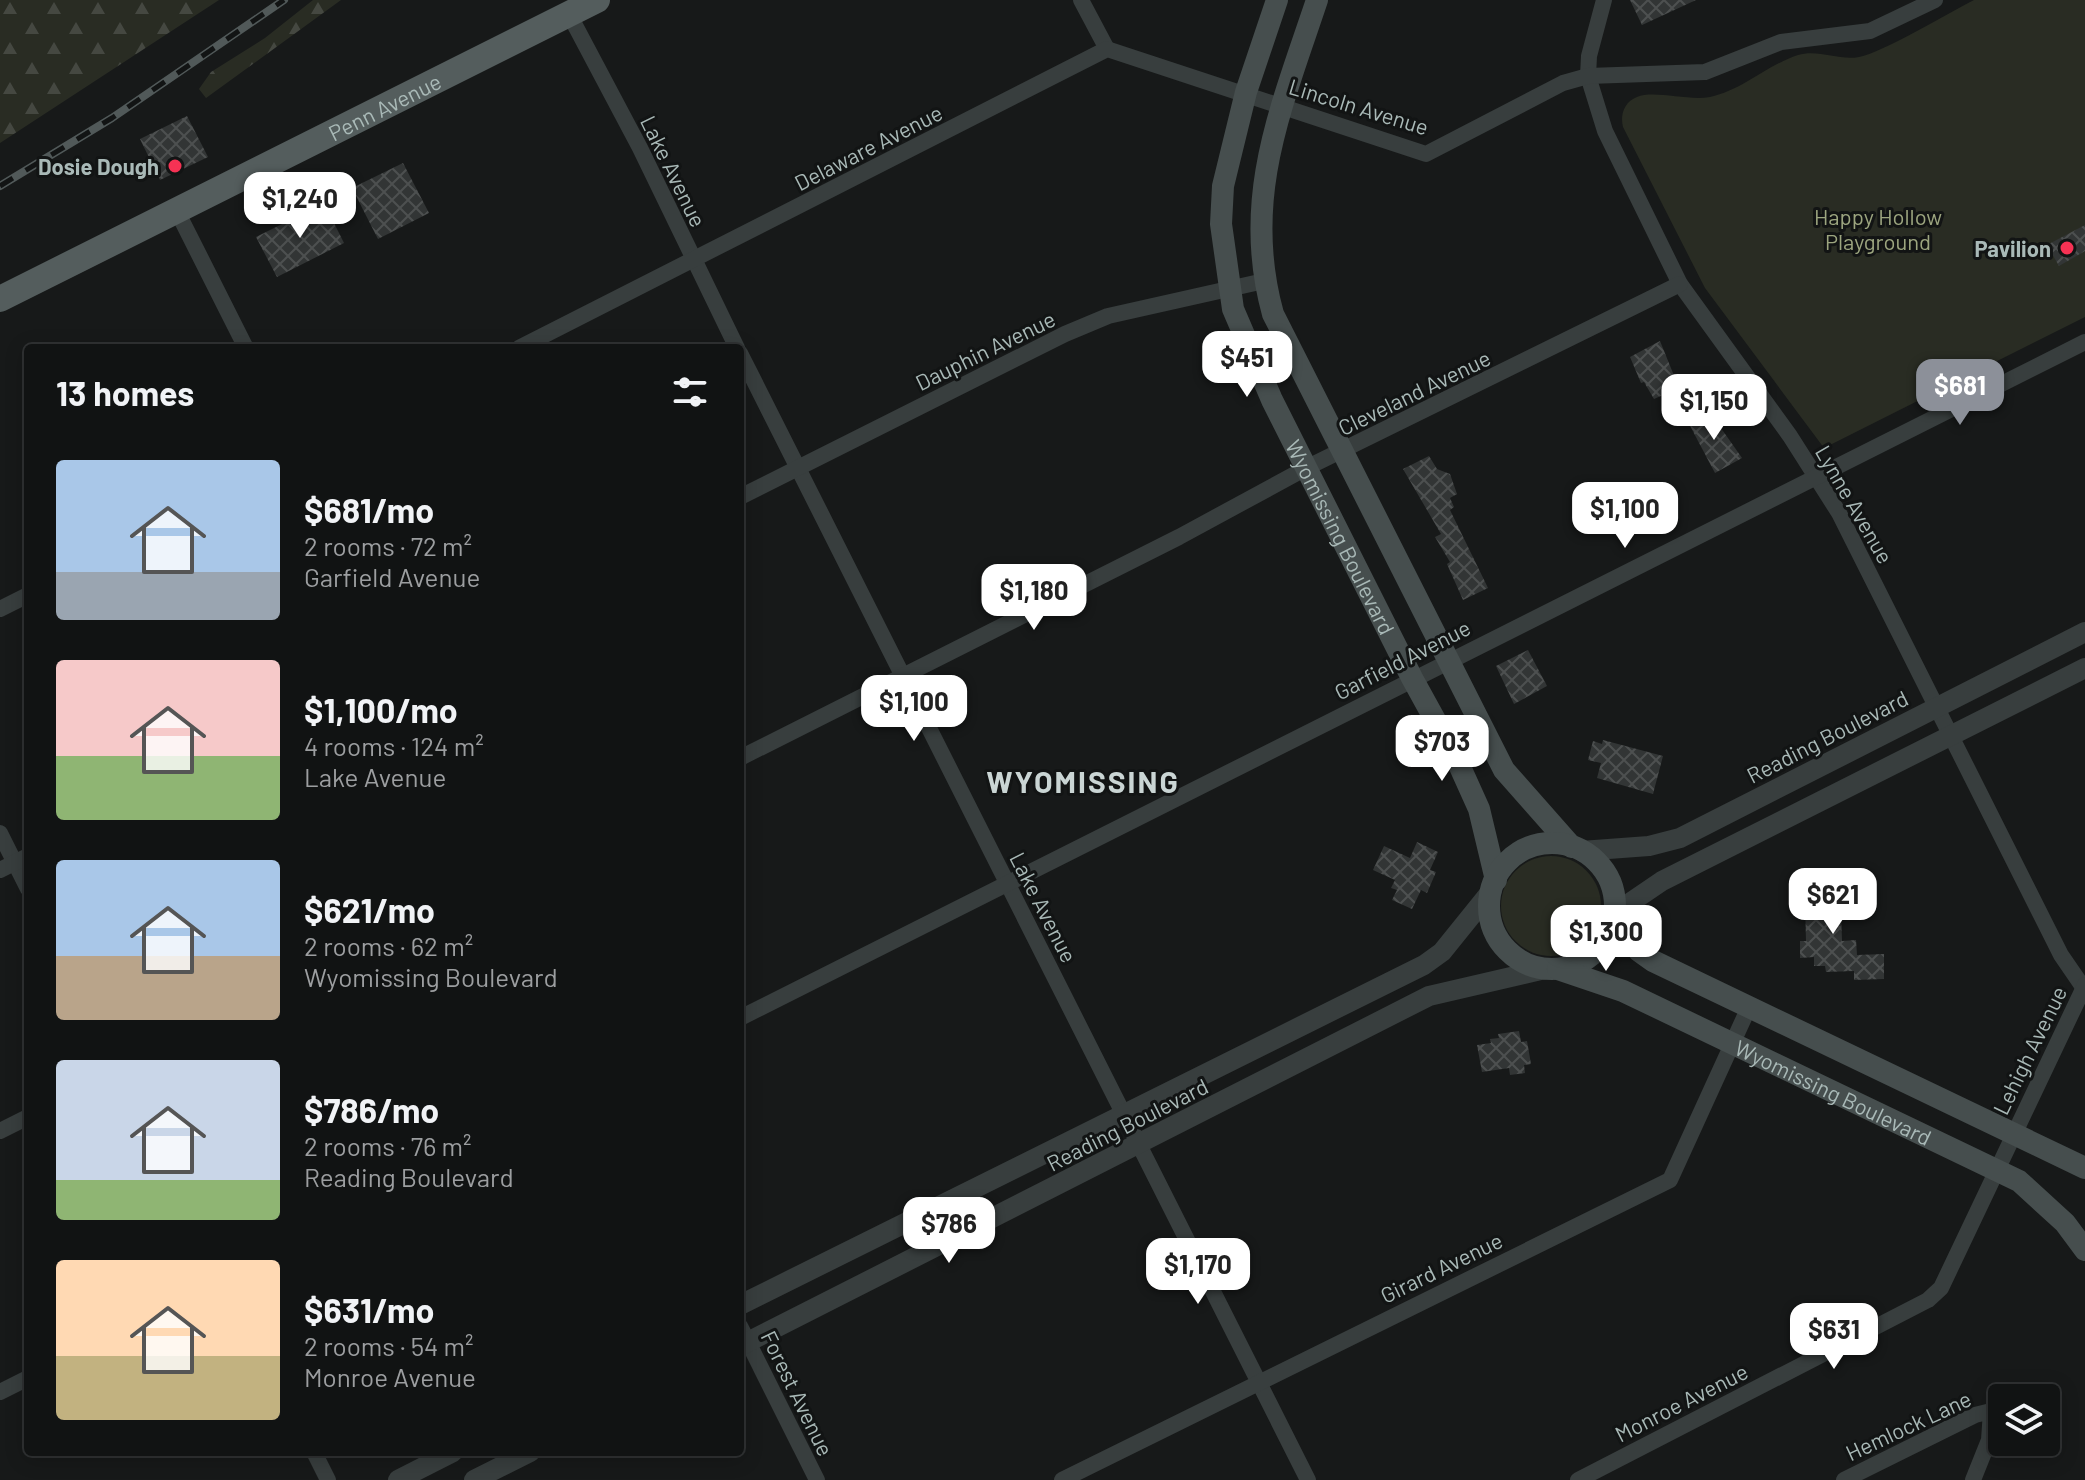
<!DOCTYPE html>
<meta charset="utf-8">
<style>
body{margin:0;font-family:Barlow,sans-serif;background:#1e2021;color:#f1f3f6;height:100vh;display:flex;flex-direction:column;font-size:30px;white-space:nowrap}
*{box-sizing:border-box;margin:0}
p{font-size:26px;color:#9c9ea0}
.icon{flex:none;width:44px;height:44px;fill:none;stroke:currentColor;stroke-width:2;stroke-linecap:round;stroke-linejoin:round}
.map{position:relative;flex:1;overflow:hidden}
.panel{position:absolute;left:24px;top:344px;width:720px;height:1112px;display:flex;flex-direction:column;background:#111313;border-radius:8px;box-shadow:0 4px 20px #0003,0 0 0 2px #303233}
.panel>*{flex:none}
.controls{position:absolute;left:1988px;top:1384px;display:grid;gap:16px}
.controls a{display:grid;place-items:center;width:72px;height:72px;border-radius:8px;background:#111313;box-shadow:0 4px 20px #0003,0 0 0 2px #303233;font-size:40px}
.price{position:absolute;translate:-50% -68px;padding:0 18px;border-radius:16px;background:#fff;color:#222;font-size:26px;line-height:52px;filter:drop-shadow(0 2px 4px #0008)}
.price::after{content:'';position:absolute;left:50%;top:48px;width:24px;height:18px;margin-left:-12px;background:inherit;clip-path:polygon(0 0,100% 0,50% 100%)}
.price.selected{background:#8c9099;color:#fff}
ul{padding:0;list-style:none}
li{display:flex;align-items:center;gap:24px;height:200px;padding:0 32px}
li span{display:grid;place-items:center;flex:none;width:224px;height:160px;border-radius:8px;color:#555}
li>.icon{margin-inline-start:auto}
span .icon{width:96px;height:96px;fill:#fffc;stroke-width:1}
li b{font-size:34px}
h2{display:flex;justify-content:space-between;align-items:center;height:96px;padding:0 32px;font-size:34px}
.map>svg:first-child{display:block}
</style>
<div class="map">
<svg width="2085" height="1480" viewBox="0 0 2085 1480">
<defs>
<pattern id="forest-firs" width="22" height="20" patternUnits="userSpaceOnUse" patternTransform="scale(2)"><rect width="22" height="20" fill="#292c23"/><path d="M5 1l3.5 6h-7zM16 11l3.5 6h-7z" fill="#454841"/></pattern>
<pattern id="building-cross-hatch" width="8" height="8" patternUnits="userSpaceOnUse" patternTransform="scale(2)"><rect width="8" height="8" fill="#323535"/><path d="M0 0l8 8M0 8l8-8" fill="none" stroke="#4d5050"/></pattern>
</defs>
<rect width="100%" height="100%" fill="#171919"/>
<g fill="#292c23">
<path d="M1974,0H2085V317L1824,448L1705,288L1623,127C1620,115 1624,102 1637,97C1654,90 1688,101 1710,97C1743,90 1767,65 1798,55C1819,49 1839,61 1859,57C1884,52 1948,13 1974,0Z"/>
<circle cx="1551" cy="906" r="50"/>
</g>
<g fill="url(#forest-firs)">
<path d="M0,0H219L0,143Z"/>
<path d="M313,0H341L206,98L199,89L211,72L265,38Z"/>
</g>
<g fill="url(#building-cross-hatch)">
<path d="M1630,0H1696L1642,25Z"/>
<path d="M187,116L208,157L160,180L140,139Z"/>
<path d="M403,163L429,213L378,239L352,188Z"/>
<path d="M324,203L344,243L277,277L256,237Z"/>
<path d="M2085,225V251L2059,266L2047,245Z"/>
<path d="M1660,341L1679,388L1654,399L1644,382L1641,383L1630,357Z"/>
<path d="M1709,411L1742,458L1715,473L1688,422Z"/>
<path d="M1429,456L1437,469L1450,474L1457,494L1450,498L1454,507L1450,510L1488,588L1463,600L1447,564L1450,562L1435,537L1441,534L1403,469Z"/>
<path d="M1528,650L1547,686L1514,704L1496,666Z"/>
<path d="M1603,740L1663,756L1653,794L1597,778L1601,763L1588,760L1593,741L1602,744Z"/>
<path d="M1417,842L1438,852L1430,870L1436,872L1427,893L1421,890L1412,909L1392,900L1397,890L1391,888L1395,880L1373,870L1384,846L1410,858Z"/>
<path d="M1840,885L1842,941L1856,940L1857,955L1884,954V979L1854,980V971L1826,972L1825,966H1814V957L1800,958V941H1806L1805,902H1799V886Z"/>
<path d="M1519,1031L1521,1042L1527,1041L1531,1064L1524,1065L1525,1073L1510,1075L1509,1068L1482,1072L1477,1045L1491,1043L1490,1039L1499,1038L1498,1034Z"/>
</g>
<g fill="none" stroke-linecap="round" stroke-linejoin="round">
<g stroke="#383e3e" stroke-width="16">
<path d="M1081,0L1107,49"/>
<path d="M1604,0L1589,56L1588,76L1605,131L1680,284L1790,436L1839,513L2061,955L2085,990"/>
<path d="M569,14L640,148L737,348"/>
<path d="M177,211L246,348"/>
<path d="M519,348L1107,49L1426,154L1563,83L1588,76L1705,72L1781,42L1870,31L1935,0"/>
<path d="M740,353L1308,1480"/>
<path d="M740,497L1065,334L1108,316L1264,281"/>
<path d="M0,609L28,595"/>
<path d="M740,758L1179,537L1308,467L1680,284"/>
<path d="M0,833L28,889"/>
<path d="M0,870L28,856"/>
<path d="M740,1018L2085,342"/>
<path d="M0,1131L28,1117"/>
<path d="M740,1326L817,1480"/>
<path d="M0,1392L28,1378"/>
<path d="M314,1452L328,1480"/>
<path d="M1062,1480L1670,1180L1749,1007"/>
<path d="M1578,1480L1928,1300L1941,1288L2085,985"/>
<path d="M1844,1480L1975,1415L1991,1411L1989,1440L1973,1480"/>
</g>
<g stroke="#383e3e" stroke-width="20">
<path d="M1581,851L1649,846L1680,838L2085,632"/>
<path d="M1615,913L1662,881L2085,668"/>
<path d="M740,1305L1424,965L1442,952L1492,890"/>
<path d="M740,1346L1429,996L1545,969"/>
<path d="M398,1480L453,1452"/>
<path d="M474,1480L530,1452"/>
</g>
<g stroke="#464e4e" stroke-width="22">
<path id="s1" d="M1277,0L1246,92L1223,186L1221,224L1233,309L1272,400L1412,678L1456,758L1479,809L1496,880"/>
<path d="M1317,0C1281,108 1241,199 1273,314L1504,770L1572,847"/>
<circle cx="1552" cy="906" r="63"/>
<path d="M1614,919L1639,951L1653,961L2085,1168"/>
<path id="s2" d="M1558,969L1623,991L2019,1181L2065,1223L2085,1250"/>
</g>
<path stroke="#545d5d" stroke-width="26" id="s3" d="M0,299L597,0"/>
<defs>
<path id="rail" d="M0,186L112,118L284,0"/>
</defs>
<use href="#rail" stroke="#515959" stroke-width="8"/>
<use href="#rail" stroke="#121414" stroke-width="5" stroke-dasharray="15" stroke-linecap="butt"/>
</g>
<g fill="#f63254" stroke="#121414" stroke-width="3">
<circle cx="175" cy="166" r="8"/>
<circle cx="2067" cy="248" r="8"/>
</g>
<g text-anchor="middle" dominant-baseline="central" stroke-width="6" stroke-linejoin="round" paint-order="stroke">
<g font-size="22" fill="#a9b9b7" stroke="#121414">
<text transform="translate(1359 106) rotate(17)">Lincoln Avenue</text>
<text stroke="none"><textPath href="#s3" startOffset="430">Penn Avenue</textPath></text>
<text transform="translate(868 147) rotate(-27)">Delaware Avenue</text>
<text transform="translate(674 171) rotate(64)">Lake Avenue</text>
<text transform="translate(985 350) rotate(-26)">Dauphin Avenue</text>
<text transform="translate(1414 392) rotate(-26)">Cleveland Avenue</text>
<text transform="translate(1855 504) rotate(60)">Lynne Avenue</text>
<text stroke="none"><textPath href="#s1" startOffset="570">Wyomissing Boulevard</textPath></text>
<text transform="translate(1402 659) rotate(-27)">Garfield Avenue</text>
<text transform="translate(1827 736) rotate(-27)">Reading Boulevard</text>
<text transform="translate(1044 907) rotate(63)">Lake Avenue</text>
<text transform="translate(2029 1050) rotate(-64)">Lehigh Avenue</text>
<text stroke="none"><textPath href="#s2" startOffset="302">Wyomissing Boulevard</textPath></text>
<text transform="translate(1127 1124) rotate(-27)">Reading Boulevard</text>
<text transform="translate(1441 1267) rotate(-26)">Girard Avenue</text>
<text transform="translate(798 1393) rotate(64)">Forest Avenue</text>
<text transform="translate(1681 1402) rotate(-27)">Monroe Avenue</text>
<text transform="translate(1908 1425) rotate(-25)">Hemlock Lane</text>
</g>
<g font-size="22" font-weight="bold" fill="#a9b9b7" stroke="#121414" text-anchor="end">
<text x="159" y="166">Dosie Dough</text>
<text x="2051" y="248">Pavilion</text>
</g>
<g font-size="22" fill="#9ca57f" stroke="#121414">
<text x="1878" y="216">Happy Hollow<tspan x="1878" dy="25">Playground</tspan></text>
</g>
<g font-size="30" font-weight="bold" letter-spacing="2" fill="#cad5d4" stroke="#121414">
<text x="1083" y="781">WYOMISSING</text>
</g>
</g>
</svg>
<div class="controls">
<a><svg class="icon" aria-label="layers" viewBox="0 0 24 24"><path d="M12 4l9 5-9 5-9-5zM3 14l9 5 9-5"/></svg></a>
</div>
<b class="price" style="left:300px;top:240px">$1,240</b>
<b class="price" style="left:1247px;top:399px">$451</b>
<b class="price selected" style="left:1960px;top:427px">$681</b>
<b class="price" style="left:1714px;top:442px">$1,150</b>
<b class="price" style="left:1625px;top:550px">$1,100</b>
<b class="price" style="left:1034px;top:632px">$1,180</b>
<b class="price" style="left:914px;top:743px">$1,100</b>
<b class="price" style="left:1442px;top:783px">$703</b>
<b class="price" style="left:1833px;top:936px">$621</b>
<b class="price" style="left:1606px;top:973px">$1,300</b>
<b class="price" style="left:949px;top:1265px">$786</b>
<b class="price" style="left:1198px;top:1306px">$1,170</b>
<b class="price" style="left:1834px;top:1371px">$631</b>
<section class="panel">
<h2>13 homes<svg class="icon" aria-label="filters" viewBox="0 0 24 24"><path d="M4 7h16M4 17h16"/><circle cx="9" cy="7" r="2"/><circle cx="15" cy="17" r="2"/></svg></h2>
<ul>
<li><span style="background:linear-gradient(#a9c7e8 70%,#9aa5b1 0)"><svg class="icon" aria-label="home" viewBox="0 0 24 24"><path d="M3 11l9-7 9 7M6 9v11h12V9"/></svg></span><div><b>$681/mo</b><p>2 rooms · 72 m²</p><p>Garfield Avenue</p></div></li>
<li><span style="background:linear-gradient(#f6c9c9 60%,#8fb573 0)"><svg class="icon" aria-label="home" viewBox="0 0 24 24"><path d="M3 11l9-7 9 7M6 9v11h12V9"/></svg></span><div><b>$1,100/mo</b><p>4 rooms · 124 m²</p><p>Lake Avenue</p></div></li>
<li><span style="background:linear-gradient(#a9c7e8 60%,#b9a48a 0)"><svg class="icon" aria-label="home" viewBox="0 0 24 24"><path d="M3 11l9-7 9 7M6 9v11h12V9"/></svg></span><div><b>$621/mo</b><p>2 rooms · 62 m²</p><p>Wyomissing Boulevard</p></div></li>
<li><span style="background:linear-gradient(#c9d6e8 75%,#8fb573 0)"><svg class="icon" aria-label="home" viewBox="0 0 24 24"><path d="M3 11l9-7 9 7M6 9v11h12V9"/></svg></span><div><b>$786/mo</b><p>2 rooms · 76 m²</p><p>Reading Boulevard</p></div></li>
<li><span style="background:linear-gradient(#ffd9b3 60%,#c2b280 0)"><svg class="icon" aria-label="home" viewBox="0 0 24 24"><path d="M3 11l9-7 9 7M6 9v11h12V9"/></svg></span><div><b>$631/mo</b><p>2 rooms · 54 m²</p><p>Monroe Avenue</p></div></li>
</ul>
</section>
</div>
